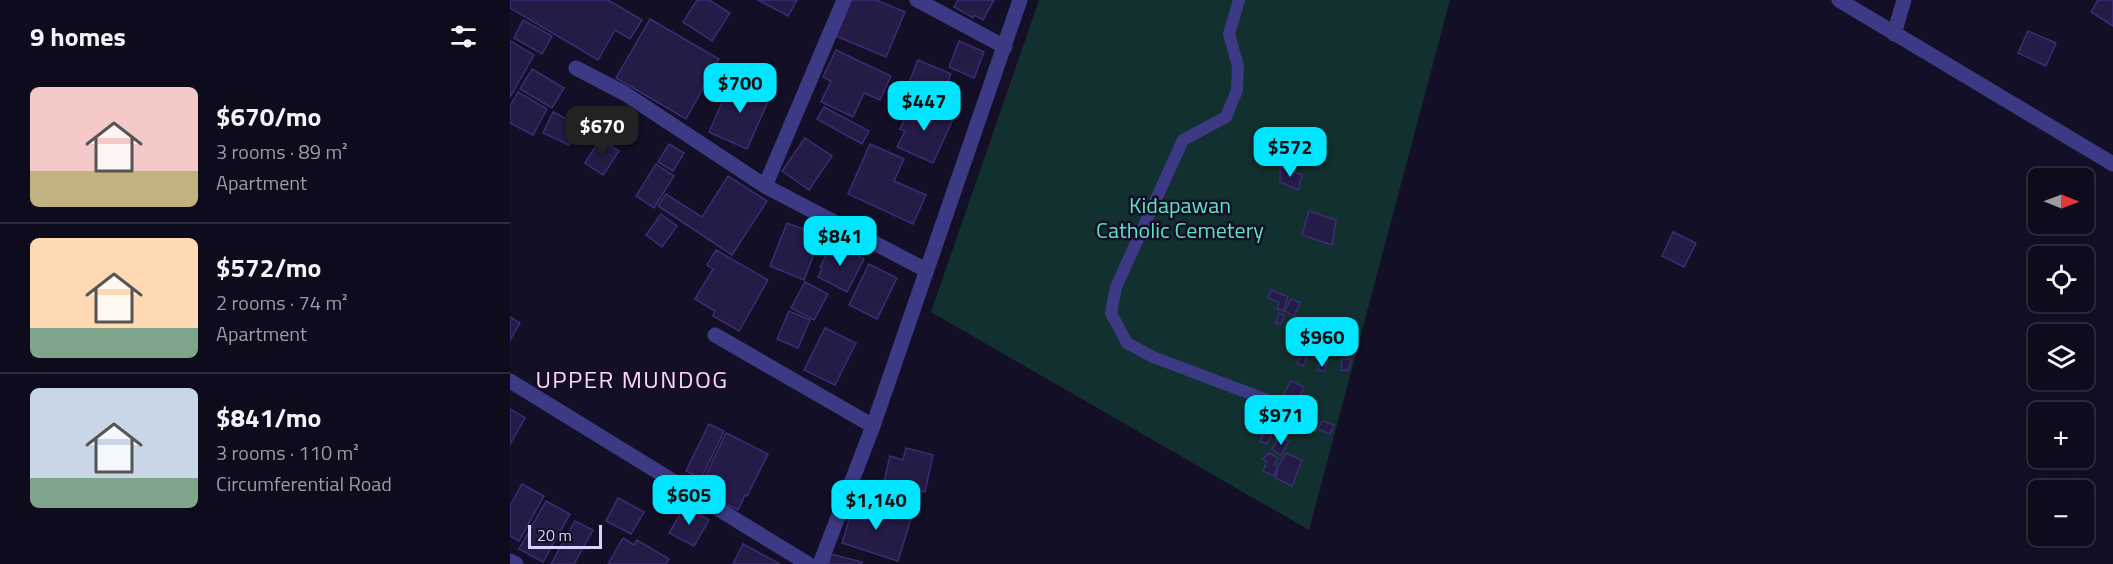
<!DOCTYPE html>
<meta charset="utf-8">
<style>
body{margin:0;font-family:"Titillium Web",sans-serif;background:#1c1929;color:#f1f3f6;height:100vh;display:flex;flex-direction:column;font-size:22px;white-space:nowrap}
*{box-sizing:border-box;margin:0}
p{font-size:20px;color:#9b9ba3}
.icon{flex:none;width:33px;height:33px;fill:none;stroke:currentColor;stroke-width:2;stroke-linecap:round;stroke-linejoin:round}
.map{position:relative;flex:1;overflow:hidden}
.drawer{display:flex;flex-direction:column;background:#0e0b1c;width:510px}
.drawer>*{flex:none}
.needle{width:39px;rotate:91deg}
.controls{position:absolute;left:1518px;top:168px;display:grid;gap:12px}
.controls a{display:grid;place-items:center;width:66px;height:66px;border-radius:9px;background:#0e0b1c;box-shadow:0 3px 15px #0003,0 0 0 2px #2e2b3b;font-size:30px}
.scale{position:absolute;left:18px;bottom:15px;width:74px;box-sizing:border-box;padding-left:6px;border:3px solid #d9d4ff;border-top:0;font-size:16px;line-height:21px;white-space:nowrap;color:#d9d4ff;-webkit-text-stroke:4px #130f26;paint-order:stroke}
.price{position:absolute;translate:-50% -51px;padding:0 14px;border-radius:12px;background:#00e5ff;color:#111;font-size:20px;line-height:39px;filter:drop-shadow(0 2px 3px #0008)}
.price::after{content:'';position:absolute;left:50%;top:36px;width:18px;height:14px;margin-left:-9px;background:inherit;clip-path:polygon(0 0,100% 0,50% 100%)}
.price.on{background:#222;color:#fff}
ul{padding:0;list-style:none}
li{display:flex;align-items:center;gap:18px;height:150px;padding:0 30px}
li+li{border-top:2px solid #2e2b3b}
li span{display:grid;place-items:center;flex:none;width:168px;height:120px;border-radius:9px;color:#555}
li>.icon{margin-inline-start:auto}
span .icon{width:72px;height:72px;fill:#fffc;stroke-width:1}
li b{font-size:26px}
h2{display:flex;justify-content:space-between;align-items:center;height:72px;padding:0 30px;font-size:26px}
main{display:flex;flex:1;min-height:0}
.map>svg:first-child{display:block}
</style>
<main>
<section class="drawer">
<h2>9 homes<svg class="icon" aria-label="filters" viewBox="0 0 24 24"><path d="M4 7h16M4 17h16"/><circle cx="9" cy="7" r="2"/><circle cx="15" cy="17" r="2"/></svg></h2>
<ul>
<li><span style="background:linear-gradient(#f6c9c9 70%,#c2b280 0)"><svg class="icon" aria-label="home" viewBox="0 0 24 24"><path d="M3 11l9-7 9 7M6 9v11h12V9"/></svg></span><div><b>$670/mo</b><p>3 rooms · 89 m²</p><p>Apartment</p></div></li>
<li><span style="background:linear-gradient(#ffd9b3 75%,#7fa58c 0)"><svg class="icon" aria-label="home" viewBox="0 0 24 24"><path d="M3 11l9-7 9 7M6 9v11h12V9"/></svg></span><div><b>$572/mo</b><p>2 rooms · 74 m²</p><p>Apartment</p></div></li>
<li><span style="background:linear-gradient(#c9d6e8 75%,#7fa58c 0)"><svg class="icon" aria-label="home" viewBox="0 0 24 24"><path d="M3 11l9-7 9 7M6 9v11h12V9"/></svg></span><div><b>$841/mo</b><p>3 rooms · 110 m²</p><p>Circumferential Road</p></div></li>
</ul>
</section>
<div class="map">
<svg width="1603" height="564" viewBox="0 0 1603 564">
<rect width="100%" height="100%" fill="#130f26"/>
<path fill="#12302f" d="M529,0H940L799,530L421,312Z"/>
<g fill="#241b47" stroke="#3b2d73" stroke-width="1.5">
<path d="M0,0H98L132,20L120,39L105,30L88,60L0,8Z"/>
<path d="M187,0H199L220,13L202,41L173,22Z"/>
<path d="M248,0H287L278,16Z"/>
<path d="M341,0H366L395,12L376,57L326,36Z"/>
<path d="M448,0H484L473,20L464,15L463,18L444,7Z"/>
<path d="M1588,0H1603V26L1581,12Z"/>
<path d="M140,19L209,59L176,119L106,78Z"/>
<path d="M13,20L42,36L32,54L4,38Z"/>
<path d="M1518,31L1546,43L1536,66L1508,53Z"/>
<path d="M0,41L24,55L0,97Z"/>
<path d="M449,41L474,52L464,78L439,67Z"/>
<path d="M326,50L381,76L370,100L354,93L343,117L311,102L321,81L313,77Z"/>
<path d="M408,60L441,74L427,107L406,98L409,89L398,85Z"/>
<path d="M22,69L54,88L42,108L10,89Z"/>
<path d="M223,78L261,95L237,149L199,132Z"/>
<path d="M8,92L37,109L23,135L0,123V106Z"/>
<path d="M403,101L443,119L423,163L387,147L395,131L390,129Z"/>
<path d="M314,107L359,131L352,144L307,119Z"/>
<path d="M43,112L69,125L59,145L33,133Z"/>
<path d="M102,112L116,124L101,142L87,130Z"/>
<path d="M295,138L322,156L299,190L272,171Z"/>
<path d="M90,139L109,151L93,175L75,163Z"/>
<path d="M159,144L174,153L163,171L148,162Z"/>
<path d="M360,144L394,159L384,181L416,195L403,224L338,194Z"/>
<path d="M146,164L164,176L144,208L126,196Z"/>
<path d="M770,167L792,175L788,190L770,182Z"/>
<path d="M218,176L257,201L222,255L148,206L156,194L192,217Z"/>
<path d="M799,211L826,220L822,245L792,235Z"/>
<path d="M151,214L167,226L152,247L136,235Z"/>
<path d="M277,223L311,236L294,280L260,266Z"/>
<path d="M1163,232L1186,243L1174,267L1152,256Z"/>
<path d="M323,242L354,259L337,292L308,277L312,268L310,267Z"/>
<path d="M206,250L258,280L229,331L203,316L205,311L185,299L203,269L197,265Z"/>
<rect x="1574" y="257" width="3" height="20"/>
<path d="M359,264L387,278L367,319L339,305Z"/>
<path d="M295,282L318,294L304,320L281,308Z"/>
<path d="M761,290L778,297L773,311L767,309L769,302L758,298Z"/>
<path d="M781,299L790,303L784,316L775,311Z"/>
<path d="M279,311L300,320L288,348L267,339Z"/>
<path d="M769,313L774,315L771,324L766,323Z"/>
<path d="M0,317L10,323L0,340Z"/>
<path d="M315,328L346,343L325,385L294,370Z"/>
<path d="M792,354L797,358L793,366L787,363Z"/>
<path d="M832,359H841L839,370H831Z"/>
<path d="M808,365H816L815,371L808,370Z"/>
<path d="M781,381L794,387L787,402L773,396Z"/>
<path d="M0,409L15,418L0,444Z"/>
<path d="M812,421L824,425L820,434L808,429Z"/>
<path d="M199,424L214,431L191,479L176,471Z"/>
<path d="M755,431L762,434L757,444L750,441Z"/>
<path d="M216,433L258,454L237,496L235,495L228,510L189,490Z"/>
<path d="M770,437L779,442L771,455L762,449Z"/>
<path d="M396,448L423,455L415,492L374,481L380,456L393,460Z"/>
<path d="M759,453L768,458L764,465L768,467L764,476L753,471L757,462L753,459Z"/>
<path d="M776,453L792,460L782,486L766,478L768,467Z"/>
<path d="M12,484L34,496L9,541L0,536V506Z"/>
<path d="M108,498L134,512L121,534L96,521Z"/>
<path d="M36,501L60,514L33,562L9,549Z"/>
<path d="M345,501L401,519L388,561L332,543Z"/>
<path d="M175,506L199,520L184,546L159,533Z"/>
<path d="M65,521L83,530L64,564H41Z"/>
<path d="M113,538L124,545L127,540L159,559L156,564H98Z"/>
<path d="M233,544L270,564H223Z"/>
<path d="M321,554L352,562V564H319Z"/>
</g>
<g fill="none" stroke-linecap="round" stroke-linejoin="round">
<path stroke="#3d3a85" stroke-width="12" d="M729,0L719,34L728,66L727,90L716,117L673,140L606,287L601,313L617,343L643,357L784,410"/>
<g stroke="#3d3a85" stroke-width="15">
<path d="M407,0L495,47"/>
<path d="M1384,34L1394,0"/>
<path d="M66,68L114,93L255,186L416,270"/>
<path d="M255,186L334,0"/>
<path d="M205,335L363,426"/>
<path d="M0,381L298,564"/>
<path d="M0,561L6,564"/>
</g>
<g stroke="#3d3a85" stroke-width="15">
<path d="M1329,0L1603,164"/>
<path d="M310,564L363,426L510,0"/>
</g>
</g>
<g text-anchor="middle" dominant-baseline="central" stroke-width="5" stroke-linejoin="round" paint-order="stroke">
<g font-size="22" fill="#5fe0c0" stroke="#130f26">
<text x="670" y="205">Kidapawan<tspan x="670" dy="25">Catholic Cemetery</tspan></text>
</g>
<g font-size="24" letter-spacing="1.5" fill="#ffd6f0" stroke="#130f26">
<text x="122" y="379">UPPER MUNDOG</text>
</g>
</g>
</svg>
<div class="controls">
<a><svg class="needle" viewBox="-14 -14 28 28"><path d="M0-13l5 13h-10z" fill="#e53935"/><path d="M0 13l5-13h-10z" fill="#9b9ba3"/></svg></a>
<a><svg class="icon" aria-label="locate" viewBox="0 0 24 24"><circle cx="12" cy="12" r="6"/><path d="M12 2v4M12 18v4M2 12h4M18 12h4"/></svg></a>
<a><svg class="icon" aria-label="layers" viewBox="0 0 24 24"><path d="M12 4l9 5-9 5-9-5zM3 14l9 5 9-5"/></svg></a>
<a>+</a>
<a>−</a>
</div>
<div class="scale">20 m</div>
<b class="price" style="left:230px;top:114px">$700</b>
<b class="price" style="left:414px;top:132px">$447</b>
<b class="price on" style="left:92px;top:157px">$670</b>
<b class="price" style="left:780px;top:178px">$572</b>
<b class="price" style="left:330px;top:267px">$841</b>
<b class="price" style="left:812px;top:368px">$960</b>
<b class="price" style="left:771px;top:446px">$971</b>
<b class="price" style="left:179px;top:526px">$605</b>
<b class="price" style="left:366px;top:531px">$1,140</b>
</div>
</main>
